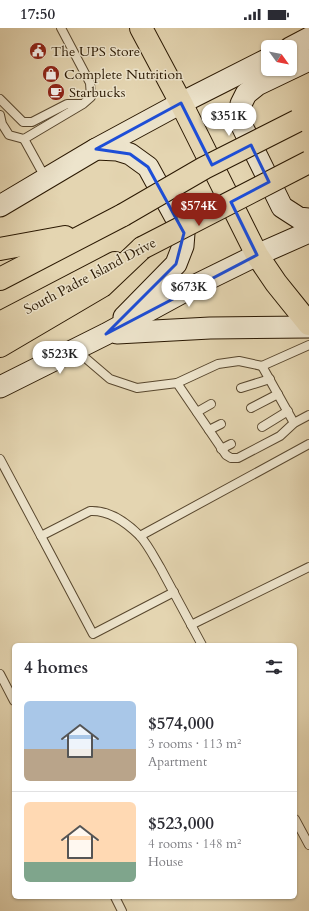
<!DOCTYPE html>
<meta charset="utf-8">
<style>
body{margin:0;font-family:Cardo,serif;background:#f7f7f7;color:#2b2b33;height:100vh;display:flex;flex-direction:column;font-size:15px;white-space:nowrap}
*{box-sizing:border-box;margin:0}
p{font-size:13px;color:#7c7c81}
.icon{flex:none;width:22px;height:22px;fill:none;stroke:currentColor;stroke-width:2;stroke-linecap:round;stroke-linejoin:round}
.map{position:relative;flex:1;overflow:hidden}
.details{position:absolute;left:12px;top:615px;width:285px;height:256px;display:flex;flex-direction:column;background:#fff;border-radius:6px;box-shadow:0 1px 3px #0004}
.details>*{flex:none}
.needle{width:26px;rotate:123deg}
.fabs{position:absolute;left:261px;top:12px;display:grid;gap:8px}
.fabs a{display:grid;place-items:center;width:36px;height:36px;border-radius:6px;background:#fff;box-shadow:0 1px 3px #0004;font-size:20px}
.price{position:absolute;translate:-50% -34px;padding:0 9px;border-radius:14px;background:#fff;color:#222;font-size:13px;line-height:26px;filter:drop-shadow(0 1px 2px #0008)}
.price::after{content:'';position:absolute;left:50%;top:24px;width:12px;height:9px;margin-left:-6px;background:inherit;clip-path:polygon(0 0,100% 0,50% 100%)}
.price.active{background:#8f2418;color:#fff}
ul{padding:0;list-style:none}
li{display:flex;align-items:center;gap:12px;height:100px;padding:0 12px}
li+li{border-top:1px solid #e1e1e2}
li span{display:grid;place-items:center;flex:none;width:112px;height:80px;border-radius:6px;color:#555}
li>.icon{margin-inline-start:auto}
span .icon{width:48px;height:48px;fill:#fffc;stroke-width:1}
li b{font-size:17px}
h2{display:flex;justify-content:space-between;align-items:center;height:48px;padding:0 12px;font-size:17px}
.status{display:flex;justify-content:space-between;align-items:center;height:28px;padding:0 20px;background:#fff;direction:ltr}
.status svg{height:11px;fill:currentColor}
.map>svg:first-child{display:block}
</style>
<div class="status"><b>17:50</b><svg viewBox="0 0 49 12"><path d="M0 12V9h3v3zM5 12V6h3v6zM10 12V3h3v9zM15 12V0h3v12zM26 1h20v11H26zM47 4h2v5h-2z"/></svg></div>
<div class="map">
<svg width="309" height="883" viewBox="0 0 309 883">
<rect width="100%" height="100%" fill="#e4d5b1"/>
<filter id="stains"><feTurbulence type="fractalNoise" baseFrequency=".005" numOctaves="4"/><feColorMatrix values="0 0 0 0 .2 0 0 0 0 .09 0 0 0 0 .02 0 0 0 .5 -.17"/></filter>
<radialGradient id="worn" r=".72"><stop offset=".6" stop-color="#630" stop-opacity="0"/><stop offset="1" stop-color="#630" stop-opacity=".3"/></radialGradient>
<g fill="none" stroke-linecap="round" stroke-linejoin="round">
<defs>
<g id="lane">
<path d="M0,71L23,94H32L67,76H81"/>
<path d="M0,87L2,96L9,107L24,111L83,76L91,69L90,55L61,0"/>
<path d="M24,111L46,151"/>
<path d="M76,322L110,351L137,360L177,355L226,427L231,430H238L280,408L294,395L309,387"/>
<path d="M177,355L218,336L239,333L262,338"/>
<path d="M241,360L270,351"/>
<path d="M251,380L278,366"/>
<path d="M197,384L211,376"/>
<path d="M294,395L262,338L309,317"/>
<path d="M262,399L288,383"/>
<path d="M209,402L221,396"/>
<path d="M221,421L231,416"/>
<path d="M0,431L41,508L90,483C109,482 127,495 140,508C148,517 154,529 160,539C174,565 188,591 202,617"/>
<path d="M41,508L93,606L174,564"/>
<path d="M140,508L309,416"/>
<path d="M191,597L309,539"/>
<path d="M0,646L14,673"/>
<path d="M295,791L309,817"/>
<path d="M115,869L122,883"/>
</g>
<g id="secondary">
<path d="M290,20L309,10"/>
<path d="M309,32L257,57L246,66L241,76V96L282,179L299,190L309,191"/>
<path d="M96,121L117,122L130,126L148,139L184,205L183,218L176,236L124,289"/>
<path d="M0,178L96,121L181,75L268,31"/>
<path d="M117,305L210,300L309,299"/>
<path d="M0,359L106,306L196,257L257,227L309,204"/>
</g>
<path id="primary" d="M141,0L181,75L257,227L276,255L309,296"/>
<g id="highway">
<path d="M0,221L65,209"/>
<path d="M0,251L123,187"/>
<path d="M0,295L115,235"/>
<path d="M0,318L102,258L142,220"/>
</g>
</defs>
<use href="#lane" stroke="#58472e" stroke-width="10"/>
<use href="#secondary" stroke="#2a1802" stroke-width="23"/>
<use href="#primary" stroke="#2a1802" stroke-width="24"/>
<use href="#highway" stroke="#2a1802" stroke-width="24"/>
<use href="#lane" stroke="#ede4cc" stroke-width="8"/>
<use href="#secondary" stroke="#ede4cc" stroke-width="21"/>
<use href="#primary" stroke="#e4d5b1" stroke-width="22"/>
<use href="#highway" stroke="#e4d5b1" stroke-width="22"/>
<defs>
<g id="highway-bridge">
<path d="M123,187L204,140L297,93"/>
<path d="M142,220L309,134"/>
</g>
</defs>
<use href="#highway-bridge" stroke="#2a1802" stroke-width="24" stroke-linecap="butt"/>
<use href="#highway-bridge" stroke="#e4d5b1" stroke-width="22"/>
</g>
<path fill="none" stroke="#1d4ed8" stroke-width="3" stroke-linejoin="round" d="M181,75L212,137L251,117L269,154L231,174L257,227L106,306L176,236L184,205L148,139L130,126L96,121Z"/>
<defs>
<symbol id="civic-disc" viewBox="-11 -11 22 22"><circle r="9.5" fill="#8f2418" stroke="#ede4cc"/><path d="M-.6-6.5H3V-4.5H.6V-3L4-1V1h2V6H-6V1h2V-1L-.6-3ZM-1.2 2.5V6h2.4V2.5Z" fill="#fff"/></symbol>
<symbol id="shop-disc" viewBox="-11 -11 22 22"><circle r="9.5" fill="#8f2418" stroke="#ede4cc"/><path d="M-5-2.5h2.3a2.7 3.5 0 0 1 5.4 0H5L5.5 6h-11ZM-1.5-2.5h3a1.5 2.3 0 0 0-3 0Z" fill="#fff"/></symbol>
<symbol id="cafe-disc" viewBox="-11 -11 22 22"><circle r="9.5" fill="#8f2418" stroke="#ede4cc"/><path d="M-5.5-4.5H6V0H3Q3 3.5 0 3.5H-2.5Q-5.5 3.5-5.5 0ZM3-3.2v2h1.7v-2ZM-6 4.5H4V6H-6Z" fill="#fff"/></symbol>
</defs>
<g fill-rule="evenodd">
<use href="#civic-disc" x="28" y="13" width="20" height="20"/>
<use href="#shop-disc" x="41" y="36" width="20" height="20"/>
<use href="#cafe-disc" x="46" y="54" width="20" height="20"/>
</g>
<g text-anchor="middle" dominant-baseline="central" stroke-width="3" stroke-linejoin="round" paint-order="stroke">
<g font-size="14" fill="#2a1802" stroke="#ede4cc" text-anchor="start">
<text x="51" y="23">The UPS Store</text>
<text x="64" y="46">Complete Nutrition</text>
<text x="69" y="64">Starbucks</text>
</g>
<g font-size="14" fill="#2a1802" stroke="#ede4cc">
<text transform="translate(90 248) rotate(-28)">South Padre Island Drive</text>
</g>
</g>
<rect width="100%" height="100%" filter="url(#stains)"/>
<rect width="100%" height="100%" fill="url(#worn)"/>
</svg>
<div class="fabs">
<a><svg class="needle" viewBox="-14 -14 28 28"><path d="M0-13l5 13h-10z" fill="#e53935"/><path d="M0 13l5-13h-10z" fill="#7c7c81"/></svg></a>
</div>
<b class="price" style="left:229px;top:109px">$351K</b>
<b class="price active" style="left:199px;top:199px">$574K</b>
<b class="price" style="left:189px;top:280px">$673K</b>
<b class="price" style="left:60px;top:347px">$523K</b>
<section class="details">
<h2>4 homes<svg class="icon" aria-label="filters" viewBox="0 0 24 24"><path d="M4 7h16M4 17h16"/><circle cx="9" cy="7" r="2"/><circle cx="15" cy="17" r="2"/></svg></h2>
<ul>
<li><span style="background:linear-gradient(#a9c7e8 60%,#b9a48a 0)"><svg class="icon" aria-label="home" viewBox="0 0 24 24"><path d="M3 11l9-7 9 7M6 9v11h12V9"/></svg></span><div><b>$574,000</b><p>3 rooms · 113 m²</p><p>Apartment</p></div></li>
<li><span style="background:linear-gradient(#ffd9b3 75%,#7fa58c 0)"><svg class="icon" aria-label="home" viewBox="0 0 24 24"><path d="M3 11l9-7 9 7M6 9v11h12V9"/></svg></span><div><b>$523,000</b><p>4 rooms · 148 m²</p><p>House</p></div></li>
</ul>
</section>
</div>
